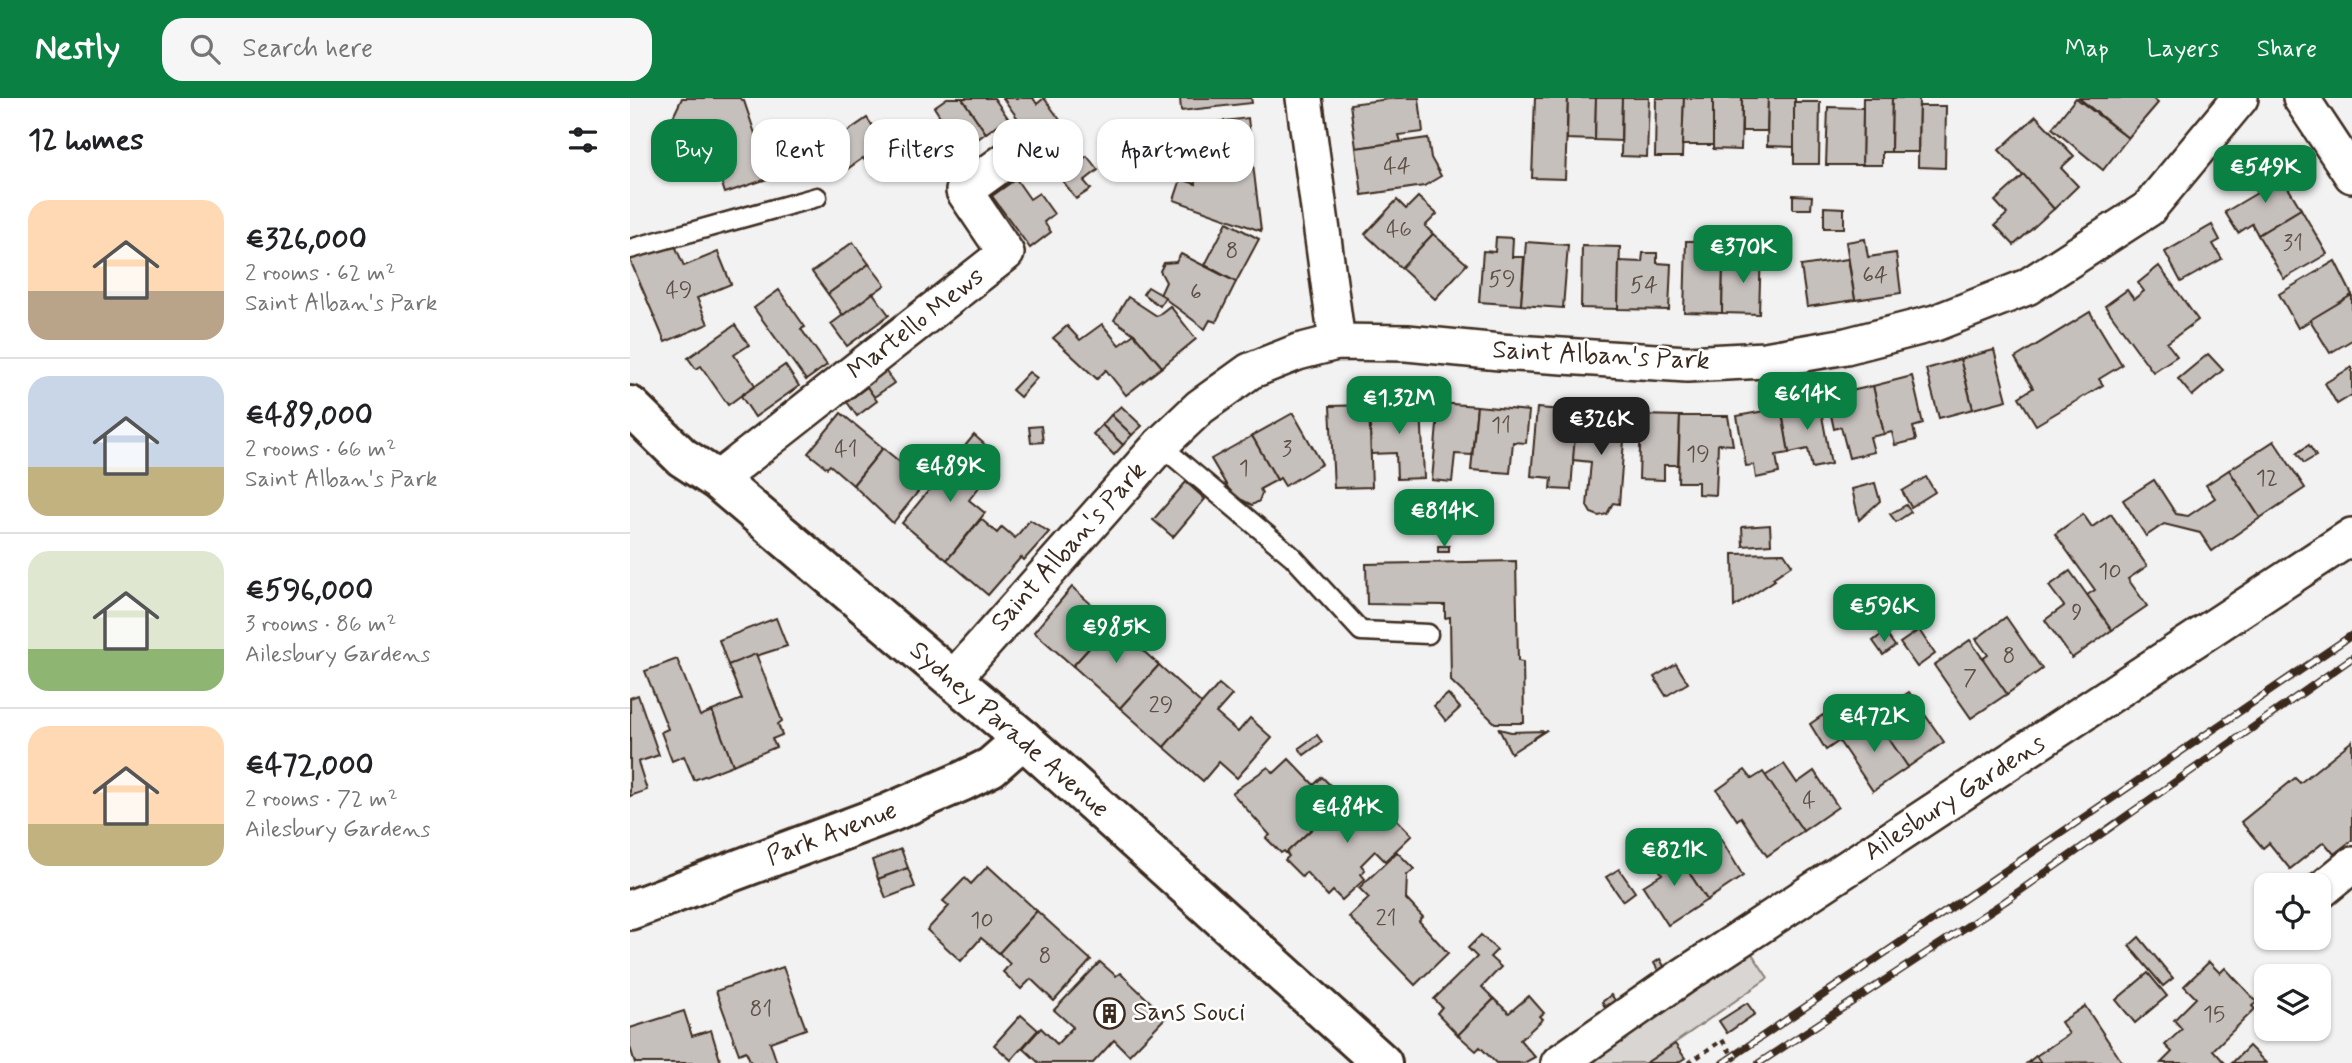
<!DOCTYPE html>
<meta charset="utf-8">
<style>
body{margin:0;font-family:Mynerve,sans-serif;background:#f6f6f6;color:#202124;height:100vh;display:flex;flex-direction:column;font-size:26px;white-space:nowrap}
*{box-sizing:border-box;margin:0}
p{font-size:23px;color:#757577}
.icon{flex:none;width:38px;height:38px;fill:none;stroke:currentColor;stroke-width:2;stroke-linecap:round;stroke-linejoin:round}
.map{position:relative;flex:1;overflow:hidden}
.sheet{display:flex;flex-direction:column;background:#fff;width:630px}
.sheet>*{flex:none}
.top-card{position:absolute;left:21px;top:21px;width:665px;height:63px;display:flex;gap:14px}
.fabs{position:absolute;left:1624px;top:775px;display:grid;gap:14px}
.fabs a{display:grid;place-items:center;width:77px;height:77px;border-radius:14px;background:#fff;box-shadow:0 2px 5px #0004;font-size:35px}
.price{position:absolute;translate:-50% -60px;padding:0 16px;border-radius:14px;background:#0b8043;color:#fff;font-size:23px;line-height:46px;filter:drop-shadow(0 2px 4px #0008)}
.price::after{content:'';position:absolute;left:50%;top:42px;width:21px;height:16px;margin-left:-10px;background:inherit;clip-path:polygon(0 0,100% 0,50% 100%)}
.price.selected{background:#222;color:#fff}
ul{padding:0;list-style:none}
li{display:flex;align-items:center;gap:21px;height:175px;padding:0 28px}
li+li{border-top:2px solid #e0e0e0}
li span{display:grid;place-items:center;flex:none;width:196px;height:140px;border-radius:21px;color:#555}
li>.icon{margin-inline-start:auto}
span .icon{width:84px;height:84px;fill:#fffc;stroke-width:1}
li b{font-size:30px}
h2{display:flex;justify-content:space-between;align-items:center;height:84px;padding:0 28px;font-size:30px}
.tag{padding:0 24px;border-radius:21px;background:#fff;box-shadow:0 2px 5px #0004;font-size:24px;line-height:63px}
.tag.selected{background:#0b8043;color:#fff}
header{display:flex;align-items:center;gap:42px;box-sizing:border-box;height:98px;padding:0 35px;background:#0b8043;color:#fff}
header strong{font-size:33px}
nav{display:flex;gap:38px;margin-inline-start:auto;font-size:24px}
.search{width:490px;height:63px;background:#f6f6f6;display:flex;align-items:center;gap:18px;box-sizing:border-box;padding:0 24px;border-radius:21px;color:#757577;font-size:26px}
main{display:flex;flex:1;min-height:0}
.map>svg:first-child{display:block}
</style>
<header>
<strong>Nestly</strong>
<div class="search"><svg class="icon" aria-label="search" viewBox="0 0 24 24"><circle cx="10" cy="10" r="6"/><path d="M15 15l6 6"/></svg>Search here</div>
<nav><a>Map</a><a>Layers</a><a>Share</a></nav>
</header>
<main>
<section class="sheet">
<h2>12 homes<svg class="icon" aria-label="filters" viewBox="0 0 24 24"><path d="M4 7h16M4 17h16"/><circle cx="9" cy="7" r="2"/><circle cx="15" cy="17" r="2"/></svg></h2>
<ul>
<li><span style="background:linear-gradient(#ffd9b3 65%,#b9a48a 0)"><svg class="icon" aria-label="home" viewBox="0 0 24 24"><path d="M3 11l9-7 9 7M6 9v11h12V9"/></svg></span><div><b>€326,000</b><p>2 rooms · 62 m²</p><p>Saint Alban's Park</p></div></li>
<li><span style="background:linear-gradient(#c9d6e8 65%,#c2b280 0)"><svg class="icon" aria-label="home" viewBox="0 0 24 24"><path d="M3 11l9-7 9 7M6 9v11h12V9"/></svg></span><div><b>€489,000</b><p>2 rooms · 66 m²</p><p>Saint Alban's Park</p></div></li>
<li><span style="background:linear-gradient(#dfe7d0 70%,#8fb573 0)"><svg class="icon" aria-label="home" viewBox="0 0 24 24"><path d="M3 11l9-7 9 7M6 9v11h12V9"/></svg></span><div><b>€596,000</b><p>3 rooms · 86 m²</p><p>Ailesbury Gardens</p></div></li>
<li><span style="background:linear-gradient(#ffd9b3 70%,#c2b280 0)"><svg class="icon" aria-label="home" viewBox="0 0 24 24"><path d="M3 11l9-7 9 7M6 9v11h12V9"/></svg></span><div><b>€472,000</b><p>2 rooms · 72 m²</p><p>Ailesbury Gardens</p></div></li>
</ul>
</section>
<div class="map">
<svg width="1722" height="965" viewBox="0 0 1722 965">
<rect width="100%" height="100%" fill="#f3f2f2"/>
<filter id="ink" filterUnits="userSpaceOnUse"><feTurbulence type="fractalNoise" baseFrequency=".0143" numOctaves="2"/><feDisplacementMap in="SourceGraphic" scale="14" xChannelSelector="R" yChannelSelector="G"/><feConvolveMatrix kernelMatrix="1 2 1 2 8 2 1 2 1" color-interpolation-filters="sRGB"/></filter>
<g filter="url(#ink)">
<path fill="#d8d5d2" stroke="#8a8078" stroke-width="2" d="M1119,851L1138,880L1016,965H955Z"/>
<g fill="#c6c0bd" stroke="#3b2a1e" stroke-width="2">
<path d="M52,0H109L114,3L140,80L95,95L75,35L43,19Z"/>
<path d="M317,0H332L356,35L334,51L342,62L323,75L295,35L313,23L304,9Z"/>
<path d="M332,0H364L378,20L356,35Z"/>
<path d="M373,0H403L407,6L414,0L451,51L439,61L443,68L457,58L468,72L454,83L461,91L446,101Z"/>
<path d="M550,0H621L622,5L551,13Z"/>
<path d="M767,0H789L793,34L769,37L771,44L726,50L720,6Z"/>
<path d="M905,0H938L935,81L902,80Z"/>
<path d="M938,0H966L965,42L937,41Z"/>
<path d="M966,0H992L991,43L965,42Z"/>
<path d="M992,0H1019L1017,59L991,58Z"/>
<path d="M1026,0H1054L1052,59H1025Z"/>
<path d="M1054,0H1083V47H1052Z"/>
<path d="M1083,0H1112L1111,52L1083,51Z"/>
<path d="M1112,0H1138L1137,33H1112Z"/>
<path d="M1138,0H1165L1164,49L1137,48Z"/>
<path d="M1233,0H1262L1261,54H1252V67H1232Z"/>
<path d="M1262,0H1289L1288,54H1261Z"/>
<path d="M1446,0L1498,40L1473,72L1422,30Z"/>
<path d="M1449,0H1522L1528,5L1498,40Z"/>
<path d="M1164,4H1190L1189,66H1164Z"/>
<path d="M1289,8H1316L1315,70L1288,69Z"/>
<path d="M1198,9L1233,10L1232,67H1196Z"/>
<path d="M1406,18L1444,58L1431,70L1448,88L1424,111L1369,52Z"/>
<path d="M237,20L266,62L245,77L233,60L206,79L189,53Z"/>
<path d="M618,20L623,66L577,71L573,41L563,42L561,27Z"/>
<path d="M267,24L296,66L278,79L248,37Z"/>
<path d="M798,40L801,60L811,78L794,88L732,97L726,50Z"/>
<path d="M623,66L631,133L544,102L551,81L566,86L565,72Z"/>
<path d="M1646,70L1671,111L1628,137L1622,126L1608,135L1595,114L1627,95L1621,85Z"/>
<path d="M1394,77L1424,111L1384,147L1365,127L1377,116L1365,103Z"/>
<path d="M386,81L400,101L409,95L424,116L414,124L421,134L400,150L362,98Z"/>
<path d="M1163,97L1182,98L1181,111H1163Z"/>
<path d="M788,99L807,116L795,128L803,136L771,170L735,136L767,102L776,111Z"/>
<path d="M1194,109L1214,110V130H1194Z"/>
<path d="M1671,111L1697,156L1654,181L1628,137Z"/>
<path d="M597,124L629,141L606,184L575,167Z"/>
<path d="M1582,127L1590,142L1583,146L1592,161L1551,184L1535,154Z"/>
<path d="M803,136L837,166L805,201L771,170Z"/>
<path d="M866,139L883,140L882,159H894L891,207L849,204L853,153L865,154Z"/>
<path d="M1235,141L1238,159L1266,155L1271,195L1225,202L1216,144Z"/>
<path d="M43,143L54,168L88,154L101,186L67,200L78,226L35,244L0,162Z"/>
<path d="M1056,143H1075V167H1093L1092,215L1054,214Z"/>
<path d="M223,144L239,166L198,196L182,174Z"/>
<path d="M896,144L938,147L933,210L891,207Z"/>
<path d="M952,148L990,149L988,211L951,210Z"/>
<path d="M1115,150L1131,151L1129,216L1092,215L1093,167H1115Z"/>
<path d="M1013,155H1027V165L1041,166L1039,212L988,211L989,163L1012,164Z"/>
<path d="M551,156L606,184L586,224L580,222L575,231L530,197L536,184L530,173L534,165L546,164Z"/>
<path d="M1218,161L1225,202L1177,209L1171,168Z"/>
<path d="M1705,163L1722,197L1668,230L1649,196Z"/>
<path d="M239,166L255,187L213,217L198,196Z"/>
<path d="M1529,168L1568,222L1537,245L1547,258L1523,274L1475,208L1497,192L1504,201L1514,193L1508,185Z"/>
<path d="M518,189L535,199L530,208L513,196Z"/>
<path d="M149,192L175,229L171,231L197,267L176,282L124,210Z"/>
<path d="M243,195L259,217L217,248L201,226Z"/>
<path d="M1722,197V242L1700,255L1680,222Z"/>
<path d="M498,199L527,218L540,208L566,241L532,269L504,236L484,222Z"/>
<path d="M1460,214L1492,267L1469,281L1473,287L1406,327L1389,299L1403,290L1385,260Z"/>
<path d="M472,226L489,247L504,236L532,269L496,297L476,272L467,281L423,240L437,228L450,242Z"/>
<path d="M105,227L119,247L104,257L125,287L98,307L71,268L66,271L58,260Z"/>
<path d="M1364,252L1377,302L1343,311L1330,261Z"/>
<path d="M1578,256L1593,272L1562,298L1548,281Z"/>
<path d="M1330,261L1343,311L1309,320L1296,271Z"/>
<path d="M155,267L169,288L125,319L111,298Z"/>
<path d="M1722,269V297L1707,306L1695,285Z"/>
<path d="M254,271L264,285L244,299L235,286Z"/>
<path d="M399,274L407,280L390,299L382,292Z"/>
<path d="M1282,278L1293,326L1283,329L1286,342L1265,347L1262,334L1254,336L1243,288Z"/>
<path d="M1243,288L1254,336L1240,339L1244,354L1219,360L1211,329L1204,331L1198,303L1205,301L1203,297Z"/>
<path d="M237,289L247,303L227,318L217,304Z"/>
<path d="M1189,302L1201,366L1182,370L1178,351L1159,355L1151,310Z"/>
<path d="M791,305L794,380L767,381L766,355L741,356L739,307Z"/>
<path d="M809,305L847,308L842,357L825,356L822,384L802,382Z"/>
<path d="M739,307L742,389L704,390L700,308Z"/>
<path d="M491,308L512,328L502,337L481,317Z"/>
<path d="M847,308L899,313L896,345L883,344L880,375L841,372Z"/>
<path d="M907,310L947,313L941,392L921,391L922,380L901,378Z"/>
<path d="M1151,310L1159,355L1146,357L1149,375L1126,380L1124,367L1116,368L1107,318Z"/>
<path d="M947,313L996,317L989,406L983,405L977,416L969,418L961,415L957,408L961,364L943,362Z"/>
<path d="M211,315L253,350L223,387L200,367L197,370L178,355Z"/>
<path d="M663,315L692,366L655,388L650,380L647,382L622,338Z"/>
<path d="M481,317L502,337L493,347L472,327Z"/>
<path d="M1011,317L1050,318L1048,367H1034V382L1009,381Z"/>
<path d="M1050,318H1098L1103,347L1088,346L1086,397L1068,396V384H1048Z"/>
<path d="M472,327L493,347L484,357L463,336Z"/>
<path d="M411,328L413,344L401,345L399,329Z"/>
<path d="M344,337L360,351L338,378L350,388L339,402L355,415L317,462L272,425Z"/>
<path d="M622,338L647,382L630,391L632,395L629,403L622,407L612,402L607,405L581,361Z"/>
<path d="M1644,343L1675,390L1630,420L1599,372Z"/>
<path d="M1679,347L1686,358L1674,365L1667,355Z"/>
<path d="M253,350L295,385L263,425L223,387Z"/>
<path d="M1599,372L1630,420L1582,453L1570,435L1534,426L1516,438L1493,402L1524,382L1546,416L1558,418L1585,400L1576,387Z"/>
<path d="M1296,379L1305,394L1281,409L1272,393Z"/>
<path d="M556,384L575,401L543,439L523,422Z"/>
<path d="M1245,385L1250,403L1229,422L1222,391Z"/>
<path d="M1276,407L1281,414L1266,424L1260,416Z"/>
<path d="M1453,416L1462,429L1481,416L1517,468L1498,481L1517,508L1482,532L1457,497L1465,492L1425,436Z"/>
<path d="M351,421L367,435L372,429L385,440L400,422L419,434L394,462L391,459L358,497L317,462Z"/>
<path d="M1140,427L1141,446L1113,448L1112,429Z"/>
<rect x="808" y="448" width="11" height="6"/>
<path d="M1154,455L1162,467L1143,480L1145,482L1104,509L1103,456Z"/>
<path d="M886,463L888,563L893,564L894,625H865L821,583L820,519L815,520V507L737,506L736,466Z"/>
<path d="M1440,473L1482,532L1442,560L1415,522L1434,508L1419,488Z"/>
<path d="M442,489L482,525L443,568L404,534Z"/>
<path d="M1376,519L1412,571L1377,596L1352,561L1358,557L1346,541Z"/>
<path d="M146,520L157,548L98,567L89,542Z"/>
<path d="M482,525L529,567L490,610L443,568Z"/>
<path d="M1289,532L1305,556L1287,569L1270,545Z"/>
<path d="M1255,534L1265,548L1253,557L1243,543Z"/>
<path d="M1340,542L1377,596L1341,620L1304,567Z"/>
<path d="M126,556L152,623L148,626L152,637L142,641L146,649L103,667L82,613L112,601L98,567Z"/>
<path d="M47,561L70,618L82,613L103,667L64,682L54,658L42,663L31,634L38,631L15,573Z"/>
<path d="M1046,566L1058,585L1036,598L1024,579Z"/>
<path d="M529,567L572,606L534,649L490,610Z"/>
<path d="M589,586L602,597L586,615L608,634L620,620L642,640L607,680L589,664L573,683L534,649Z"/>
<path d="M1279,594L1314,644L1278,669L1254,634L1265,625L1255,610Z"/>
<path d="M818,596L830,610L816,623L804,608Z"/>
<path d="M8,597L29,657L8,664L17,692L0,698V600Z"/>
<path d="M1193,617L1209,643L1196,652L1180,626Z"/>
<path d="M1244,619L1278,669L1243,693L1209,643Z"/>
<path d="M869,631L881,634L915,633L881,655Z"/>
<path d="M687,637L692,644L674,657L669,650Z"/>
<path d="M1722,643V742L1704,756L1694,744L1660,771L1639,745L1633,750L1611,724L1665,680L1670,685Z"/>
<path d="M659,661L684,687L692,679L714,701L656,755L654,753L651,755L636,740L640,737L602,695L638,669L644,675Z"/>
<path d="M1154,666L1167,685L1184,673L1208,709L1173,733L1135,678Z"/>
<path d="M1115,672L1122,681L1133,674L1173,733L1137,758L1111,719L1107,722L1087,692Z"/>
<path d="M736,690L782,737L755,763L745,753L731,767L735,772L731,776L735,781L712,802L703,793L698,798L676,774L672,779L655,762L659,758L656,755L695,719L697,723Z"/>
<path d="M1063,737L1072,752L1091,741L1113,778L1077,802L1043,750Z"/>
<path d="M1043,750L1077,802L1038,827L1013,788L1032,776L1023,762Z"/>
<path d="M271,751L278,770L248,781L242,762Z"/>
<path d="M767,754L784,771L777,777L776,801L793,819L789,823L818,855L785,887L719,819L739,800L729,790Z"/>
<path d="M358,768L407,813L369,855L351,840L331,863L297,832L319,808L313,803L335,780L341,786Z"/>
<path d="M278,770L285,789L256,800L248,781Z"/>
<path d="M989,771L1005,794L993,803L976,779Z"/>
<path d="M407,813L461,862L424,903L401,881L391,891L373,874L380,866L369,855Z"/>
<path d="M851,837L867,852L860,859L871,869L852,889L864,901L828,937L807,915L812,909L804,901L847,859L838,850Z"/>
<path d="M1509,839L1543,880L1533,888L1499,848Z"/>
<path d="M1030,861L1035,870L1029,874L1024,865Z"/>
<path d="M470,864L486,878L490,875L536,919L499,957L484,942L463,965H409L393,950L411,930L427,946L443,929L424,912Z"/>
<path d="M1579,864L1590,875L1595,870L1627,904L1622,908L1625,911L1583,952L1595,965H1531L1542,954L1535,947L1552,931L1544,922L1566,900L1554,888Z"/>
<path d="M153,869L176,931L140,944L147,965H121L116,953L109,956L86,893Z"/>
<path d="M1518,875L1537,898L1505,925L1486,902Z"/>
<path d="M981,897L985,902L975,909L972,904Z"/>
<path d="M899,898L914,915L910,918L913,921L890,942L905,959L894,965H866L850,949L846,953L828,937L864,901L879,915Z"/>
<path d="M1117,905L1125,916L1097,935L1089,923Z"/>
<path d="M1455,908L1492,964L1411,965L1406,958L1439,936L1431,924Z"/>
<path d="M54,913L62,938L81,932L91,965H5L0,949V930Z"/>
<path d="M391,917L408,932L381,962L364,947Z"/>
<path d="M1045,946L1055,960L1047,965H1016Z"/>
<path d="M1619,948L1636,965H1602Z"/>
<path d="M1406,958L1411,965H1397Z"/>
</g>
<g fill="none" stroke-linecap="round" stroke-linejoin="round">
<defs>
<g id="lane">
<path d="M0,151L187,99"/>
<path d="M530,347L663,459L731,533L798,536"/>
</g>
<g id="street">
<path d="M674,0L707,244"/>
<path d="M1671,0L1722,77"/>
<path d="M87,382L376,155L334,93L385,56"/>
<path d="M322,582L530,347L570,309L620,273L668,254L707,244L777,245L870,254L1057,266L1135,262L1216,248L1305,225L1397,189L1518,111L1610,0"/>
<path d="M1689,794L1722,767"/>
<path d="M929,965L1052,879L1722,438"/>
</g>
<g id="secondary">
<path d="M0,308L52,359L87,382L393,641L752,965"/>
<path d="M0,812L259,715L333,683L361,669L393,641"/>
</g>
</defs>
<use href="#lane" stroke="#3b2a1e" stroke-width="23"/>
<use href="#street" stroke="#3b2a1e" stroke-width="40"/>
<use href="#secondary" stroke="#3b2a1e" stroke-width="44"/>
<path stroke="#3b2a1e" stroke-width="4.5" stroke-dasharray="5 5" stroke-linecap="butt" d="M1059,965L1092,942"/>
<use href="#lane" stroke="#fff" stroke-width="18"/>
<use href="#street" stroke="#fff" stroke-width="35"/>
<use href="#secondary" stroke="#fff" stroke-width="38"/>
<defs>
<g id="rail">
<path d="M1093,965L1722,537"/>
<path d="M1129,965L1374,804L1722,560"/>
</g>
</defs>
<use href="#rail" stroke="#3b2a1e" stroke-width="8"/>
<use href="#rail" stroke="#fff" stroke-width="5" stroke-dasharray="16" stroke-linecap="butt"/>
<path stroke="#3b2a1e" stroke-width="4.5" stroke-dasharray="5 5" stroke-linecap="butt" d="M1092,942L1108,965"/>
</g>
</g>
<defs>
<symbol id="building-ring" viewBox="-11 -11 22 22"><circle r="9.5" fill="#fff" stroke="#3b2a1e" stroke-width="1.5"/><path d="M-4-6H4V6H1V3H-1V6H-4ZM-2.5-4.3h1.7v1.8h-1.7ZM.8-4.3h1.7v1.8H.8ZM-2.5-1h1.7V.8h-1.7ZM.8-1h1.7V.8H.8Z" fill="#3b2a1e"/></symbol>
</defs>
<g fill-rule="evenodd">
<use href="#building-ring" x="462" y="898" width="35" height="35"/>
</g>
<g text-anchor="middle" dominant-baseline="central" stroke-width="5" stroke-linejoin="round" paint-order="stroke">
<g font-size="23" fill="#5e5046">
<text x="767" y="69">44</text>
<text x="769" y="132">46</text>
<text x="1663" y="146">31</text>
<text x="602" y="154">8</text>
<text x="1245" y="178">64</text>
<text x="872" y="182">59</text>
<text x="1014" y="188">54</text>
<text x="49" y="193">49</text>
<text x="566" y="195">6</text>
<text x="871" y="328">11</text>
<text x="216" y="352">41</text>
<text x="657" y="352">3</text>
<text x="1068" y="357">19</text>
<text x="614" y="371">1</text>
<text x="1637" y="381">12</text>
<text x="1480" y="474">10</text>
<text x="1447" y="515">9</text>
<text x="1379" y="559">8</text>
<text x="1340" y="581">7</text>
<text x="531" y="608">29</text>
<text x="1179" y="703">4</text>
<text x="756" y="821">21</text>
<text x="352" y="823">10</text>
<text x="415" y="859">8</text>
<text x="131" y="912">81</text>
<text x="1584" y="917">15</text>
</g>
<g font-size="26" fill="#3b2a1e" stroke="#fff">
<text transform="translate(286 226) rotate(-38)">Martello Mews</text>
<text transform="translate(971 258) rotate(3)">Saint Alban's Park</text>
<text transform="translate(439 449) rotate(-48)">Saint Alban's Park</text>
<text transform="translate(379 632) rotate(41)">Sydney Parade Avenue</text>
<text transform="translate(1325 700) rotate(-33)">Ailesbury Gardens</text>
<text transform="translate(202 736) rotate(-21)">Park Avenue</text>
</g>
<g font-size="26" fill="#3b2a1e" stroke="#fff" text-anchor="start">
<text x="503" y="915">Sans Souci</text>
</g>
</g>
</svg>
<div class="fabs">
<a><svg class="icon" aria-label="locate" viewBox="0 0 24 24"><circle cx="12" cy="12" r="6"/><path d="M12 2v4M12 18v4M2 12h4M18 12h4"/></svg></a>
<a><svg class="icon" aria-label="layers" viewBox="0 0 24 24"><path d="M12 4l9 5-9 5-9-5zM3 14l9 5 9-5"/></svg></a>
</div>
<b class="price" style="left:1635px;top:107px">€549K</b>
<b class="price" style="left:1113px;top:187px">€370K</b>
<b class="price" style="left:1177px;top:334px">€614K</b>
<b class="price" style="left:769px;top:338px">€1.32M</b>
<b class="price selected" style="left:971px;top:359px">€326K</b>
<b class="price" style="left:320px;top:406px">€489K</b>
<b class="price" style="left:814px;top:451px">€814K</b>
<b class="price" style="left:1254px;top:546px">€596K</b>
<b class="price" style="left:486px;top:567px">€985K</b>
<b class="price" style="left:1244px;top:656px">€472K</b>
<b class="price" style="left:717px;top:747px">€484K</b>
<b class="price" style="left:1044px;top:790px">€821K</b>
<div class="top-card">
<a class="tag selected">Buy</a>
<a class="tag">Rent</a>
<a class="tag">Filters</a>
<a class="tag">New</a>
<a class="tag">Apartment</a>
</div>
</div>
</main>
